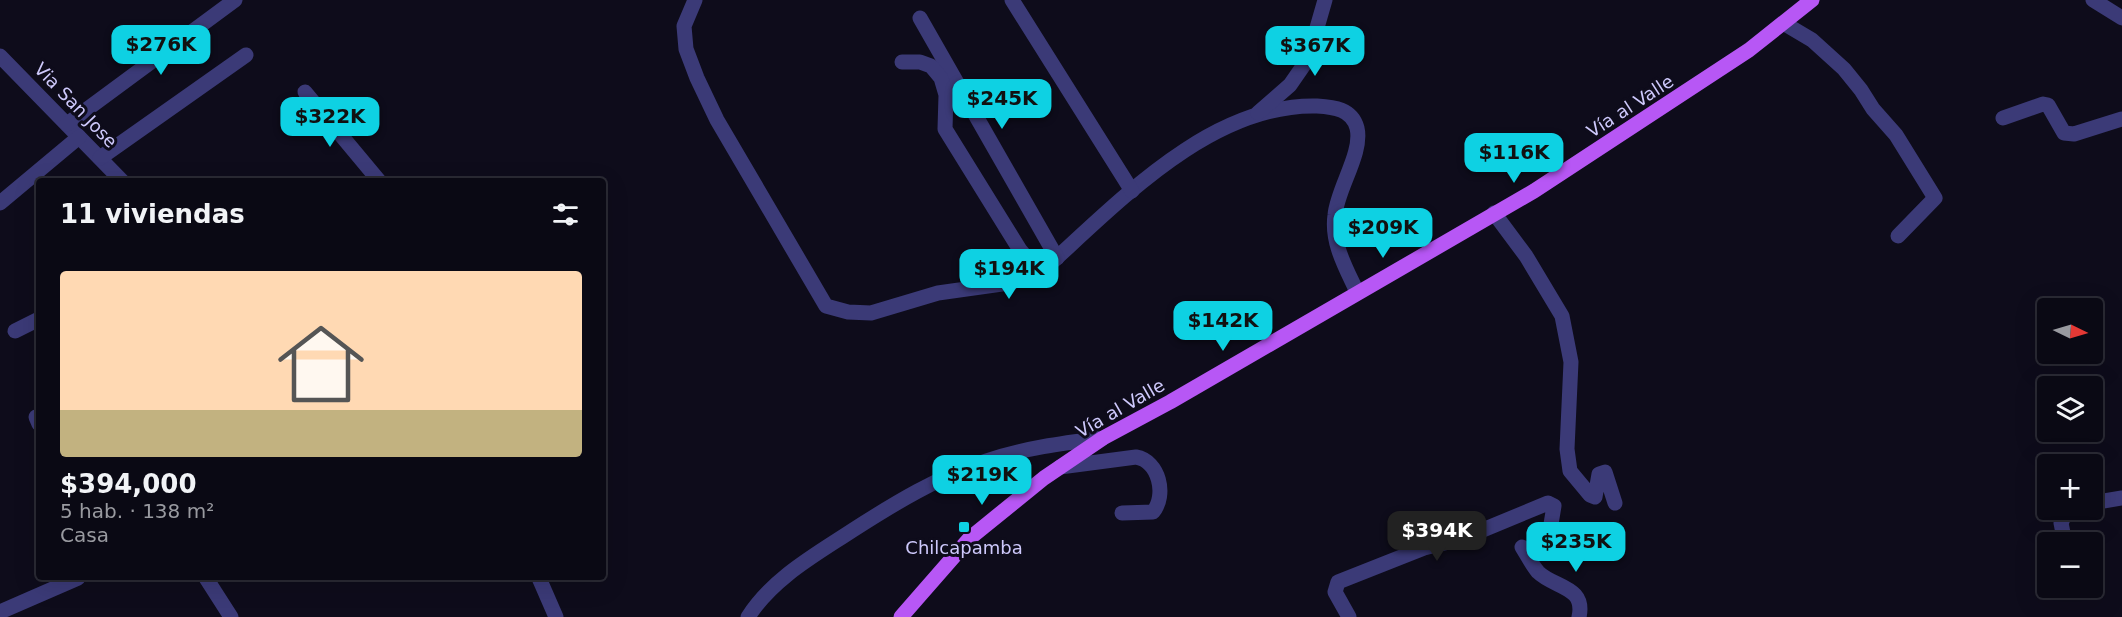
<!DOCTYPE html>
<html lang="es">
<meta charset="utf-8">
<style>
body{margin:0;font-family:"DejaVu Sans",sans-serif;background:#13121d;color:#f1f3f6;height:100vh;display:flex;flex-direction:column;font-size:22px;white-space:nowrap}
*{box-sizing:border-box;margin:0}
p{font-size:20px;color:#999aa0}
.icon{flex:none;width:33px;height:33px;fill:none;stroke:currentColor;stroke-width:2;stroke-linecap:round;stroke-linejoin:round}
.map{position:relative;flex:1;overflow:hidden}
.drawer{position:absolute;left:36px;top:178px;width:570px;height:402px;display:flex;flex-direction:column;background:#0a0914;border-radius:6px;box-shadow:0 6px 24px #0002,0 0 0 2px #2a2a34}
.drawer>*{flex:none}
.needle{width:39px;rotate:95deg}
.buttons{position:absolute;left:2037px;top:298px;display:grid;gap:12px}
.buttons a{display:grid;place-items:center;width:66px;height:66px;border-radius:6px;background:#0a0914;box-shadow:0 6px 24px #0002,0 0 0 2px #2a2a34;font-size:30px}
.price{position:absolute;translate:-50% -51px;padding:0 14px;border-radius:12px;background:#0ed1e3;color:#111;font-size:20px;line-height:39px;filter:drop-shadow(0 2px 3px #0008)}
.price::after{content:'';position:absolute;left:50%;top:36px;width:18px;height:14px;margin-left:-9px;background:inherit;clip-path:polygon(0 0,100% 0,50% 100%)}
.price.current{background:#222;color:#fff}
ul{padding:0;list-style:none}
li{display:grid;align-content:center;gap:12px;height:318px;padding:0 24px}
li span{display:grid;place-items:center;height:186px;border-radius:6px;color:#555}
li>.icon{margin-inline-start:auto}
span .icon{width:108px;height:108px;fill:#fffc;stroke-width:1}
li b{font-size:26px}
h2{display:flex;justify-content:space-between;align-items:center;height:72px;padding:0 24px;font-size:26px}
.map>svg:first-child{display:block}
</style>
<div class="map">
<svg width="2122" height="617" viewBox="0 0 2122 617">
<rect width="100%" height="100%" fill="#0e0c1b"/>
<g fill="none" stroke-linecap="round" stroke-linejoin="round">
<g stroke="#3b3a77" stroke-width="15">
<path d="M695,0L684,26L686,49L697,78L717,120L826,306L848,312L871,313L938,293L1009,283L1040,273C1115,206 1209,103 1317,106C1334,107 1352,109 1357,128C1363,153 1337,189 1335,215C1331,243 1346,268 1357,292"/>
<path d="M1012,0L1132,191"/>
<path d="M2093,0L2122,18"/>
<path d="M920,18L1057,258"/>
<path d="M1785,24L1812,40L1844,69L1861,90L1873,109L1896,135L1935,198L1898,236"/>
<path d="M0,56L123,182"/>
<path d="M902,62H920L931,66L941,78L946,95L945,129L1020,250L1040,273"/>
<path d="M305,92L380,182"/>
<path d="M1258,113L1290,85L1308,59L1325,0"/>
<path d="M2003,118L2043,104L2048,105L2064,133L2074,134L2122,119"/>
<path d="M67,124L235,0"/>
<path d="M100,158L246,55"/>
<path d="M0,203L79,137"/>
<path d="M1494,213L1526,256L1562,316L1571,362L1567,449L1570,471L1590,495L1595,497L1599,474L1605,472L1615,503"/>
<path d="M15,331L39,319"/>
<path d="M36,417L39,424"/>
<path d="M1060,467L1136,457C1159,461 1167,495 1153,512L1122,513"/>
<path d="M2092,503L2122,498"/>
<path d="M2065,543L2061,523L2067,510"/>
<path d="M1522,547C1527,555 1532,565 1538,572C1554,588 1586,586 1579,617"/>
<path d="M206,578L231,617"/>
<path d="M539,578L556,617"/>
<path d="M0,612L78,578"/>
<path d="M748,617C773,578 815,555 853,530C895,503 938,477 986,461C1024,448 1064,443 1103,438"/>
<path d="M1349,617L1335,592L1338,582L1424,548L1461,539L1548,503L1554,506L1550,530"/>
</g>
<path stroke="#b757f5" stroke-width="15" d="M901,617L970,538L1044,478L1103,438L1170,402L1534,191L1749,50L1812,0"/>
</g>
<rect fill="#0ed1e3" stroke="#0e0c1b" stroke-width="2" x="958" y="521" width="12" height="12" rx="3"/>
<g text-anchor="middle" dominant-baseline="central" stroke-width="6" stroke-linejoin="round" paint-order="stroke">
<g font-size="18" fill="#cec9fc" stroke="#0e0c1b">
<text transform="translate(76 105) rotate(46)">Via San Jose</text>
<text transform="translate(1630 106) rotate(-33)">Vía al Valle</text>
<text transform="translate(1120 408) rotate(-30)">Vía al Valle</text>
</g>
<g font-size="18" fill="#cec9fc" stroke="#0e0c1b">
<text x="964" y="547">Chilcapamba</text>
</g>
</g>
</svg>
<div class="buttons">
<a><svg class="needle" viewBox="-14 -14 28 28"><path d="M0-13l5 13h-10z" fill="#e53935"/><path d="M0 13l5-13h-10z" fill="#999aa0"/></svg></a>
<a><svg class="icon" aria-label="layers" viewBox="0 0 24 24"><path d="M12 4l9 5-9 5-9-5zM3 14l9 5 9-5"/></svg></a>
<a>+</a>
<a>−</a>
</div>
<b class="price" style="left:161px;top:76px">$276K</b>
<b class="price" style="left:1315px;top:77px">$367K</b>
<b class="price" style="left:1002px;top:130px">$245K</b>
<b class="price" style="left:330px;top:148px">$322K</b>
<b class="price" style="left:1514px;top:184px">$116K</b>
<b class="price" style="left:1383px;top:259px">$209K</b>
<b class="price" style="left:1009px;top:300px">$194K</b>
<b class="price" style="left:1223px;top:352px">$142K</b>
<b class="price" style="left:982px;top:506px">$219K</b>
<b class="price current" style="left:1437px;top:562px">$394K</b>
<b class="price" style="left:1576px;top:573px">$235K</b>
<section class="drawer">
<h2>11 viviendas<svg class="icon" aria-label="filters" viewBox="0 0 24 24"><path d="M4 7h16M4 17h16"/><circle cx="9" cy="7" r="2"/><circle cx="15" cy="17" r="2"/></svg></h2>
<ul>
<li><span style="background:linear-gradient(#ffd9b3 75%,#c2b280 0)"><svg class="icon" aria-label="home" viewBox="0 0 24 24"><path d="M3 11l9-7 9 7M6 9v11h12V9"/></svg></span><div><b>$394,000</b><p>5 hab. · 138 m²</p><p>Casa</p></div></li>
</ul>
</section>
</div>
